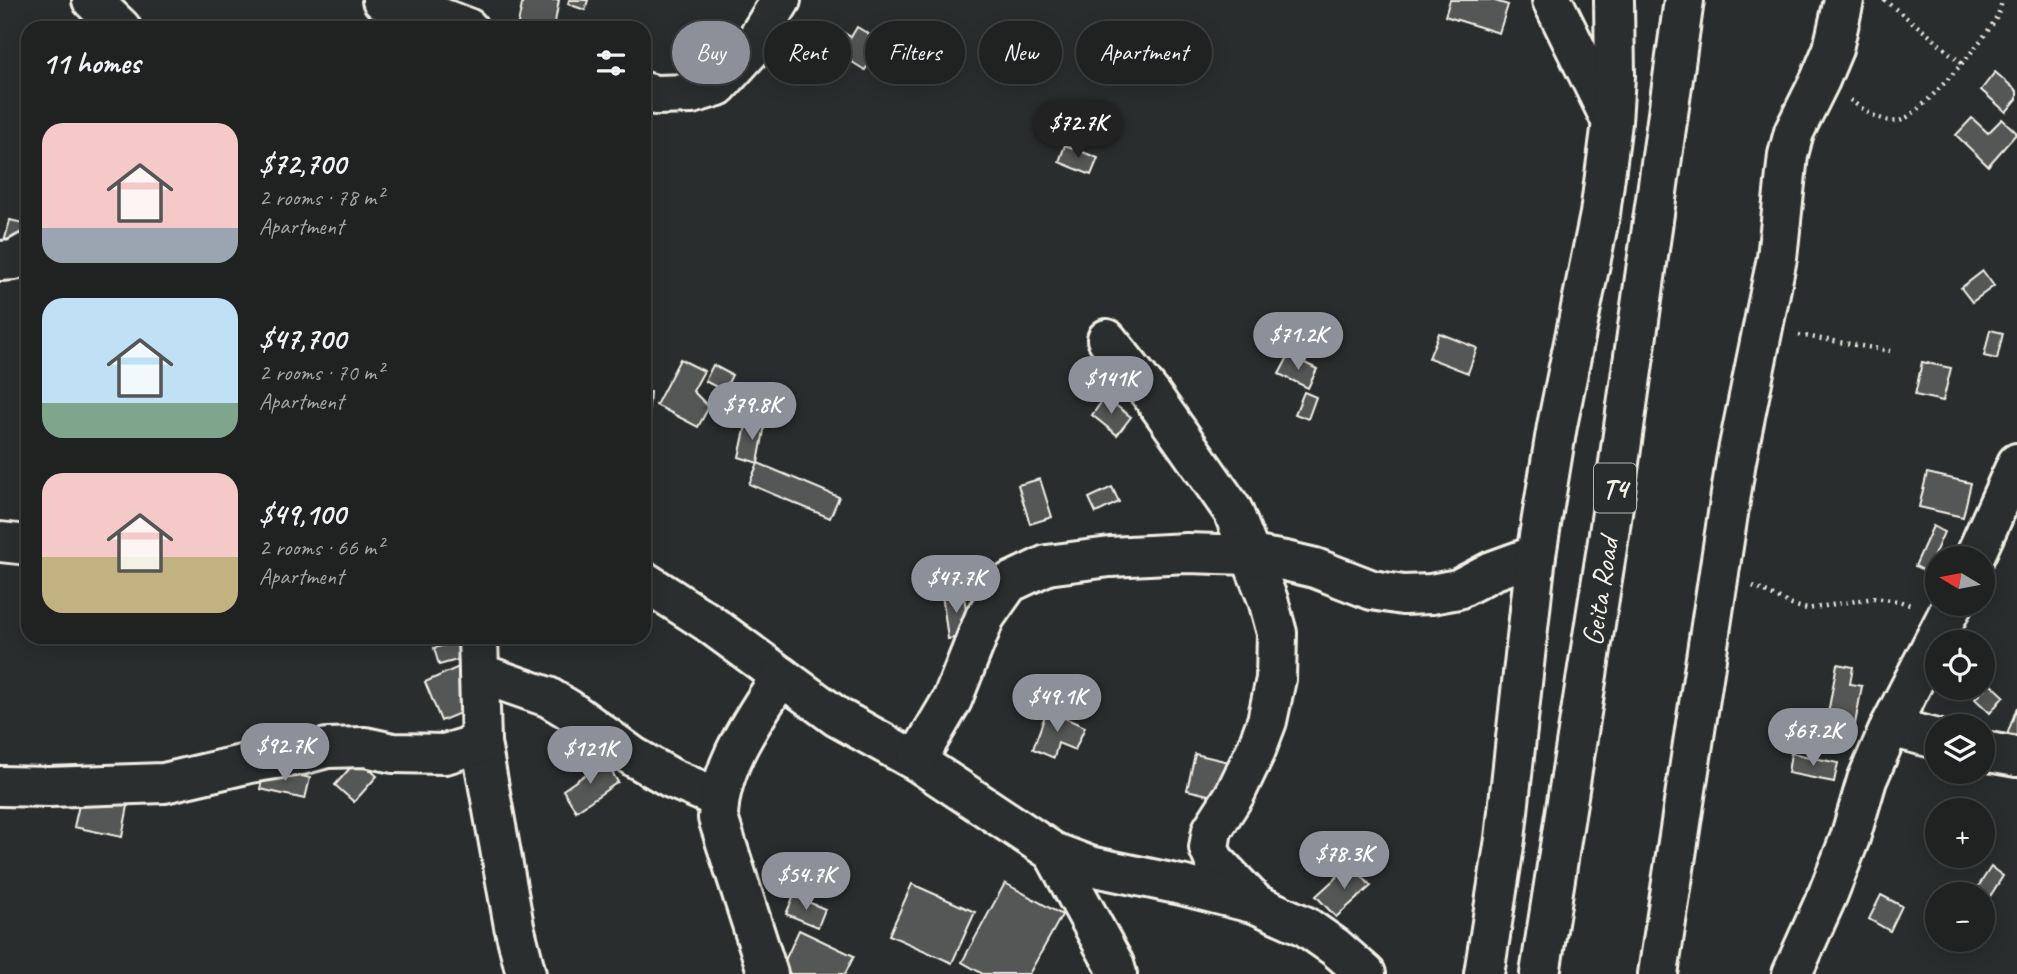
<!DOCTYPE html>
<meta charset="utf-8">
<style>
body{margin:0;font-family:Caveat,sans-serif;background:#2d2f2f;color:#f1f3f6;height:100vh;display:flex;flex-direction:column;font-size:26px;white-space:nowrap}
*{box-sizing:border-box;margin:0}
p{font-size:23px;color:#a2a4a5}
.icon{flex:none;width:38px;height:38px;fill:none;stroke:currentColor;stroke-width:2;stroke-linecap:round;stroke-linejoin:round}
.map{position:relative;flex:1;overflow:hidden}
.details{position:absolute;left:21px;top:21px;width:630px;height:623px;display:flex;flex-direction:column;background:#202222;border-radius:21px;box-shadow:0 4px 18px #0003,0 0 0 2px #3d3f40}
.details>*{flex:none}
.hud{position:absolute;left:672px;top:21px;width:665px;height:63px;display:flex;gap:14px}
.needle{width:46px;rotate:280deg}
.tools{position:absolute;left:1925px;top:546px;display:grid;gap:14px}
.tools a{display:grid;place-items:center;width:70px;height:70px;border-radius:50%;background:#202222;box-shadow:0 4px 18px #0003,0 0 0 2px #3d3f40;font-size:35px}
.price{position:absolute;translate:-50% -60px;padding:0 16px;border-radius:24px;background:#8c9099;color:#fff;font-size:23px;line-height:46px;filter:drop-shadow(0 2px 4px #0008)}
.price::after{content:'';position:absolute;left:50%;top:42px;width:21px;height:16px;margin-left:-10px;background:inherit;clip-path:polygon(0 0,100% 0,50% 100%)}
.price.selected{background:#222;color:#fff}
ul{padding:0;list-style:none}
li{display:flex;align-items:center;gap:21px;height:175px;padding:0 21px}
li span{display:grid;place-items:center;flex:none;width:196px;height:140px;border-radius:21px;color:#555}
li>.icon{margin-inline-start:auto}
span .icon{width:84px;height:84px;fill:#fffc;stroke-width:1}
li b{font-size:30px}
h2{display:flex;justify-content:space-between;align-items:center;height:84px;padding:0 21px;font-size:30px}
.pill{padding:0 24px;border-radius:32px;background:#202222;box-shadow:0 4px 18px #0003,0 0 0 2px #3d3f40;font-size:24px;line-height:63px}
.pill.selected{background:#8c9099;color:#fff}
.map>svg:first-child{display:block}
</style>
<div class="map">
<svg width="2017" height="974" viewBox="0 0 2017 974">
<rect width="100%" height="100%" fill="#2a2d2e"/>
<filter id="ink" filterUnits="userSpaceOnUse"><feTurbulence type="fractalNoise" baseFrequency=".0143" numOctaves="2"/><feDisplacementMap in="SourceGraphic" scale="14" xChannelSelector="R" yChannelSelector="G"/><feConvolveMatrix kernelMatrix="1 2 1 2 8 2 1 2 1" color-interpolation-filters="sRGB"/></filter>
<g filter="url(#ink)">
<g fill="#555756" stroke="#f4f1e8" stroke-width="2">
<path d="M523,0H559L554,28H517Z"/>
<path d="M569,0H588L585,10L568,4Z"/>
<path d="M1450,0H1492L1508,5L1499,33L1445,16Z"/>
<path d="M830,24L851,37L857,27L882,42L865,70L819,42Z"/>
<path d="M1995,72L2017,91V99L2006,112L1981,90Z"/>
<path d="M1972,118L1988,133L2002,119L2017,133L1988,166L1956,135Z"/>
<path d="M1065,145L1098,158L1091,175L1059,162Z"/>
<path d="M10,220L27,224L20,247L4,242Z"/>
<path d="M1983,271L1994,286L1972,302L1961,288Z"/>
<path d="M1990,330L2003,333L1997,359L1984,356Z"/>
<path d="M1439,333L1477,348L1468,373L1429,358Z"/>
<path d="M1289,355L1317,369L1308,388L1279,374Z"/>
<path d="M680,359L704,371L693,391L709,407L698,427L656,405Z"/>
<path d="M1922,362L1951,368L1943,401L1915,395Z"/>
<path d="M713,365L732,375L724,391L705,381Z"/>
<path d="M644,392H650L648,419H644Z"/>
<path d="M1304,392L1316,397L1308,419L1295,414Z"/>
<path d="M1105,397L1131,417L1117,435L1092,415Z"/>
<path d="M747,421L765,425L758,463L739,457Z"/>
<path d="M758,463L839,497L830,518L749,484Z"/>
<path d="M1927,473L1971,483L1963,517L1919,507Z"/>
<path d="M1040,479L1052,517L1030,524L1018,485Z"/>
<path d="M1112,487L1119,502L1096,513L1089,498Z"/>
<path d="M1933,526L1944,532L1927,572L1915,566Z"/>
<path d="M963,590L970,635L948,639L942,594Z"/>
<path d="M464,640L468,657L439,665L434,648Z"/>
<path d="M1837,664L1853,667L1850,684L1862,686L1853,735L1825,730Z"/>
<path d="M461,666L477,706L441,721L425,682Z"/>
<path d="M1990,683L2004,696L1990,713L1975,699Z"/>
<path d="M2017,707V738L2007,735Z"/>
<path d="M1047,710L1085,727L1075,750L1058,743L1054,758L1033,749Z"/>
<path d="M1791,753L1838,763L1834,782L1788,773Z"/>
<path d="M1195,754L1229,762L1221,798L1187,790Z"/>
<path d="M358,759L377,776L354,802L335,785Z"/>
<path d="M605,761L618,782L576,811L563,790Z"/>
<path d="M265,767L310,778L305,799L260,789Z"/>
<path d="M81,796L128,806L122,837L74,827Z"/>
<path d="M1351,864L1371,886L1336,917L1316,896Z"/>
<path d="M1991,867L2003,876L1987,901L1983,899V894L1974,893Z"/>
<path d="M1005,883L1062,915L1029,974H983L962,962Z"/>
<path d="M912,884L975,912L952,963L889,935Z"/>
<path d="M1881,895L1902,906L1890,931L1869,919Z"/>
<path d="M794,896L825,909L818,927L786,914Z"/>
<path d="M799,930L854,956L845,974H791L781,969Z"/>
</g>
<g fill="none" stroke-linecap="round" stroke-linejoin="round">
<defs>
<g id="street">
<path d="M92,0L121,28"/>
<path d="M382,0L402,3L468,28"/>
<path d="M1552,0L1611,120"/>
<path d="M644,92L655,95L692,94L718,86L749,52L781,0"/>
<path d="M0,261L14,260L28,252"/>
<path d="M1107,339L1151,394L1233,511L1268,600L1277,633L1276,679L1267,721L1256,750L1235,794L1212,830L1209,848L1214,860L1256,904"/>
<path d="M0,542L28,545"/>
<path d="M1974,558L2017,463"/>
<path d="M644,581L706,621L837,717L916,761L1053,852L1090,866L1181,885L1256,904L1305,926L1335,947L1366,974"/>
<path d="M478,637L481,743L514,926L526,974"/>
<path d="M479,673L548,697L568,709L634,757L671,778L718,798"/>
<path d="M1890,727L1937,739"/>
<path d="M1983,751L2017,757"/>
<path d="M916,761L952,700L985,617L1009,583L1047,565L1110,557L1187,553L1250,555L1285,561L1315,568L1372,590L1403,595L1431,594L1458,589L1492,571L1536,555"/>
<path d="M0,786L49,787L164,783L250,763L301,755L327,748L365,747L393,753L445,754L481,743"/>
<path d="M1053,852L1114,964L1117,974"/>
<path d="M768,974L718,818C719,765 754,719 781,676"/>
<path d="M1484,974L1505,839L1536,555L1557,426L1600,214L1612,122L1615,76L1614,0"/>
<path d="M1658,974L1736,461L1777,258L1788,155L1794,132L1820,80L1833,49L1844,0"/>
<path d="M1792,974L1828,894L1850,838L1867,780L1890,727L1953,604"/>
</g>
<g id="highway">
<path id="s1" d="M1540,974L1608,541L1684,0"/>
</g>
</defs>
<use href="#street" stroke="#f4f1e8" stroke-width="44"/>
<use href="#highway" stroke="#f4f1e8" stroke-width="44"/>
<g stroke="#f4f1e8" stroke-width="4.5" stroke-dasharray="2 5" stroke-linecap="butt">
<path d="M1884,0L1934,39L1962,64"/>
<path d="M1850,100C1863,109 1882,124 1899,121C1919,117 1984,40 1995,20C1999,14 2001,6 2002,0"/>
<path d="M1799,335L1890,351"/>
<path d="M1753,586L1792,605L1807,609L1874,598L1899,601L1913,606"/>
</g>
<use href="#street" stroke="#2a2d2e" stroke-width="38"/>
<use href="#highway" stroke="#2a2d2e" stroke-width="38"/>
</g>
</g>
<g text-anchor="middle" dominant-baseline="central" stroke-width="7" stroke-linejoin="round" paint-order="stroke">
<rect fill="#2a2d2e" stroke="#b7b6b0" stroke-width="2" x="1594" y="463.5" width="42" height="49" rx="5"/>
<g font-size="28" font-weight="bold" fill="#f4f1e8">
<text x="1615" y="488">T4</text>
</g>
<g font-size="30" fill="#f4f1e8" stroke="#2a2d2e">
<text stroke="none"><textPath href="#s1" startOffset="387">Geita Road</textPath></text>
</g>
</g>
</svg>
<div class="tools">
<a><svg class="needle" viewBox="-14 -14 28 28"><path d="M0-13l5 13h-10z" fill="#e53935"/><path d="M0 13l5-13h-10z" fill="#a2a4a5"/></svg></a>
<a><svg class="icon" aria-label="locate" viewBox="0 0 24 24"><circle cx="12" cy="12" r="6"/><path d="M12 2v4M12 18v4M2 12h4M18 12h4"/></svg></a>
<a><svg class="icon" aria-label="layers" viewBox="0 0 24 24"><path d="M12 4l9 5-9 5-9-5zM3 14l9 5 9-5"/></svg></a>
<a>+</a>
<a>−</a>
</div>
<b class="price selected" style="left:1078px;top:160px">$72.7K</b>
<b class="price" style="left:1298px;top:372px">$71.2K</b>
<b class="price" style="left:1111px;top:416px">$141K</b>
<b class="price" style="left:752px;top:442px">$79.8K</b>
<b class="price" style="left:956px;top:615px">$47.7K</b>
<b class="price" style="left:1057px;top:734px">$49.1K</b>
<b class="price" style="left:1813px;top:768px">$67.2K</b>
<b class="price" style="left:285px;top:783px">$92.7K</b>
<b class="price" style="left:590px;top:786px">$121K</b>
<b class="price" style="left:1344px;top:891px">$78.3K</b>
<b class="price" style="left:806px;top:912px">$54.7K</b>
<div class="hud">
<a class="pill selected">Buy</a>
<a class="pill">Rent</a>
<a class="pill">Filters</a>
<a class="pill">New</a>
<a class="pill">Apartment</a>
</div>
<section class="details">
<h2>11 homes<svg class="icon" aria-label="filters" viewBox="0 0 24 24"><path d="M4 7h16M4 17h16"/><circle cx="9" cy="7" r="2"/><circle cx="15" cy="17" r="2"/></svg></h2>
<ul>
<li><span style="background:linear-gradient(#f6c9c9 75%,#9aa5b1 0)"><svg class="icon" aria-label="home" viewBox="0 0 24 24"><path d="M3 11l9-7 9 7M6 9v11h12V9"/></svg></span><div><b>$72,700</b><p>2 rooms · 78 m²</p><p>Apartment</p></div></li>
<li><span style="background:linear-gradient(#bfe0f5 75%,#7fa58c 0)"><svg class="icon" aria-label="home" viewBox="0 0 24 24"><path d="M3 11l9-7 9 7M6 9v11h12V9"/></svg></span><div><b>$47,700</b><p>2 rooms · 70 m²</p><p>Apartment</p></div></li>
<li><span style="background:linear-gradient(#f6c9c9 60%,#c2b280 0)"><svg class="icon" aria-label="home" viewBox="0 0 24 24"><path d="M3 11l9-7 9 7M6 9v11h12V9"/></svg></span><div><b>$49,100</b><p>2 rooms · 66 m²</p><p>Apartment</p></div></li>
</ul>
</section>
</div>
